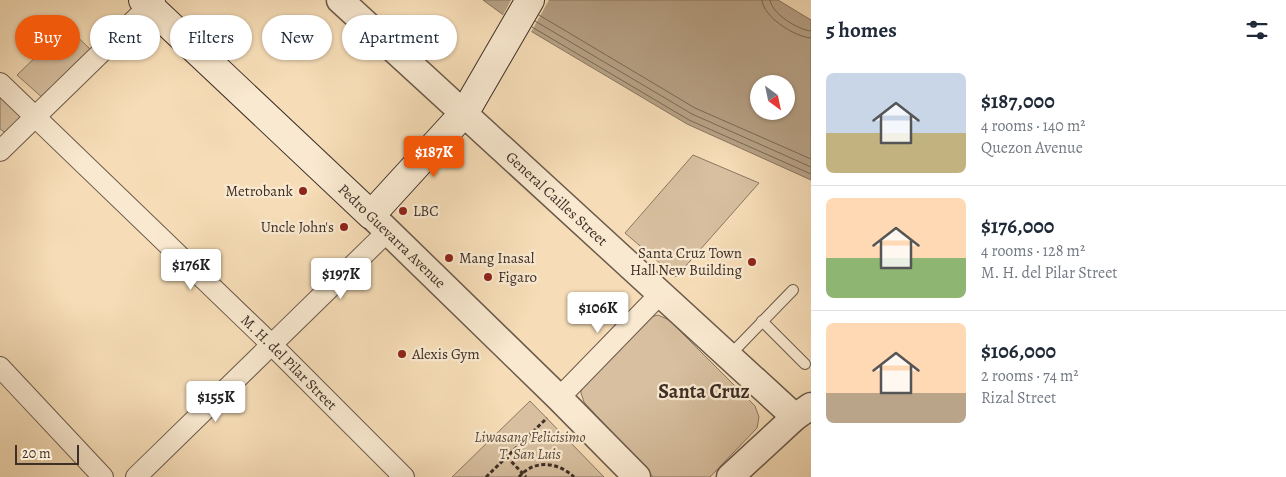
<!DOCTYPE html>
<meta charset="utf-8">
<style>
body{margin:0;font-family:Alegreya,serif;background:#f2f2f3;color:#1f2937;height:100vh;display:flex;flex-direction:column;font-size:19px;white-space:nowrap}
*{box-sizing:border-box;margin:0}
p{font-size:16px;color:#747a83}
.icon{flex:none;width:28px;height:28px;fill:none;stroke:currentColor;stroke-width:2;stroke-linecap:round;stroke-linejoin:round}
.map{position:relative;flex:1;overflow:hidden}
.panel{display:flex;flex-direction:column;background:#fff;width:475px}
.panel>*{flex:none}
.banner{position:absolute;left:15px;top:15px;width:475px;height:45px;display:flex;gap:10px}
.needle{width:32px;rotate:147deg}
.controls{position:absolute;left:750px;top:75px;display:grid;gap:10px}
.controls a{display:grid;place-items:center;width:45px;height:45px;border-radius:50%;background:#fff;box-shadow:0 1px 4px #0004;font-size:25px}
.scale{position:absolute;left:15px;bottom:12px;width:64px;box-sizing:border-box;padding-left:5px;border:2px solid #3e2f27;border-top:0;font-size:14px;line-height:18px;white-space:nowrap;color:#3e2f27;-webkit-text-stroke:4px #f9e9d0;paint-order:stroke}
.price{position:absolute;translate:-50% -42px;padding:0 11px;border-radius:5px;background:#fff;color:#222;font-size:16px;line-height:32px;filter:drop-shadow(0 1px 2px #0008)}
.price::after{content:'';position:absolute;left:50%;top:30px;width:15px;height:11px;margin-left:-8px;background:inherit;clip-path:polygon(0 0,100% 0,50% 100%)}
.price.current{background:#ea580c;color:#fff}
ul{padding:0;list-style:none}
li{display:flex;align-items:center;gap:15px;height:125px;padding:0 15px}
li+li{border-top:1px solid #e0e1e3}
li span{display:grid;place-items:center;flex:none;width:140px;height:100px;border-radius:8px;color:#555}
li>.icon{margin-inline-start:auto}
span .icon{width:60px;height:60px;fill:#fffc;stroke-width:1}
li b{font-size:21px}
h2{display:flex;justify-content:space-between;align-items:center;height:60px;padding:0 15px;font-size:21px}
.chip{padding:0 18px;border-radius:22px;background:#fff;box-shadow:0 1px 4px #0004;font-size:18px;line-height:45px}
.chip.current{background:#ea580c;color:#fff}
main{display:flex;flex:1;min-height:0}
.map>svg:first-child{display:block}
</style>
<main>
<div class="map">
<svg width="811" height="477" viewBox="0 0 811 477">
<rect width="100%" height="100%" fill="#f6ddb7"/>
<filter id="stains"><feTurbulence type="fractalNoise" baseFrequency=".004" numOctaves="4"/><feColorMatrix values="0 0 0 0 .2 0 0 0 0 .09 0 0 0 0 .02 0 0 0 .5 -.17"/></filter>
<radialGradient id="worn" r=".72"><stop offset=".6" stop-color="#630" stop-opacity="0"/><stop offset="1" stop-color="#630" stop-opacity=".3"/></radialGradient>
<g fill="#d7bf9f" stroke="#8a7763">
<path d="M67,27L91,50L45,100L17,75Z"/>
<path d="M0,95L23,118L7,134L0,129Z"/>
<path d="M693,155L759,183L676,277L625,233Z"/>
<path d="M658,315L669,320L755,406L759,417L757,428L710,477H653L584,402L581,393L582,384L647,318Z"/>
<path d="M530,401L604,477H452Z"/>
</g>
<path fill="#b7a286" stroke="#877460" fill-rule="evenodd" d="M483,0H778L811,20V180L687,124L502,14ZM759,84H786V111H759Z"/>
<path fill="#f6ddb7" d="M511,0H549L530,34L502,17Z"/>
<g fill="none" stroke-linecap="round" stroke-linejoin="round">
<g stroke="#7a6856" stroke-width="1">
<path d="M762,0C763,17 795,37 811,38"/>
<path d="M770,0C771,13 798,30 811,31"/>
<path d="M539,15L695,108L811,159"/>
<path d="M535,21L692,114L811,167"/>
<path d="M532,27L689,120L811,174"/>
</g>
<defs>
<g id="service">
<path d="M762,321L805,364"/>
<path d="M730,355L793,290"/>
</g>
<g id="minor">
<path id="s1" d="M0,83L271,344L404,477"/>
<path d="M0,151L155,0"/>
<path d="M0,367L103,477"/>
<path d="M559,398L661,293"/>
<path d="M136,477L388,231"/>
</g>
<g id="tertiary">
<path id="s2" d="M340,0L795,417"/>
<path d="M371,215L559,398L637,477"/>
<path d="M730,477L795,417L811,406"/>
</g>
<path id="secondary" d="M143,0L371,215L465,112L530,0"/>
</defs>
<use href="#service" stroke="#6c5a4b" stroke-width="12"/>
<use href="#minor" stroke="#6c5a4b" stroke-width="22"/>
<use href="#tertiary" stroke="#6c5a4b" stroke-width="29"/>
<use href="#secondary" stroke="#3e2f27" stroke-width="30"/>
<g stroke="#3e2f27" stroke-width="3" stroke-dasharray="4 2.5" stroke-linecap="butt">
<path d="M507,457L526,477"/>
<path d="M486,477L547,418"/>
<path d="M519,477C534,459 558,462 574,477"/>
</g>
<use href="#service" stroke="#f9e9d0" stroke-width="10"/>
<use href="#minor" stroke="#f9e9d0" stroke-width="20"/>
<use href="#tertiary" stroke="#f9e9d0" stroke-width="26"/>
<use href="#secondary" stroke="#f9e9d0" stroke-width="28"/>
</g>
<g fill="#8f2418" stroke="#f9e9d0" stroke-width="2">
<circle cx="303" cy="191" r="5"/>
<circle cx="403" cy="211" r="5"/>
<circle cx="344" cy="227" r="5"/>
<circle cx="449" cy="258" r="5"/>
<circle cx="752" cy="262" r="5"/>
<circle cx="488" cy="277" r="5"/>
<circle cx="402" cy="354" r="5"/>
</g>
<g text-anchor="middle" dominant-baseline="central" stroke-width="4.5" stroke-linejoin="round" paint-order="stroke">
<g font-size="15" fill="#3e2f27" stroke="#f9e9d0" text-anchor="start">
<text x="293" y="191" text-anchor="end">Metrobank</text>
<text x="413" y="211">LBC</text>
<text x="334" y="227" text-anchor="end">Uncle John's</text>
<text x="742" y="253" text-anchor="end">Santa Cruz Town<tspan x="742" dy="17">Hall New Building</tspan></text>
<text x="459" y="258">Mang Inasal</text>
<text x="498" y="277">Figaro</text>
<text x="412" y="354">Alexis Gym</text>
</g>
<g font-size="15" fill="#3e2f27" stroke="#f9e9d0">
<text stroke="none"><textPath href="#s2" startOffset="294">General Cailles Street</textPath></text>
<text transform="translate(392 236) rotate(44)">Pedro Guevarra Avenue</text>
<text stroke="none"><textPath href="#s1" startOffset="402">M. H. del Pilar Street</textPath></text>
</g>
<g font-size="15" font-style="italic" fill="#5d4c3f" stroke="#f9e9d0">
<text x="530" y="437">Liwasang Felicisimo<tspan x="530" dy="17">T. San Luis</tspan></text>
</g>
<g font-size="20" font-weight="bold" fill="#3e2f27" stroke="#f9e9d0">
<text x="704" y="391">Santa Cruz</text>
</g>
</g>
<rect width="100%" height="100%" filter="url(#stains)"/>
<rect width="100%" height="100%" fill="url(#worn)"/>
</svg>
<div class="controls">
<a><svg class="needle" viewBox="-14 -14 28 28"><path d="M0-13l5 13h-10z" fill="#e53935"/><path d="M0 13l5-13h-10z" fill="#747a83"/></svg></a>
</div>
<div class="scale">20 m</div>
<b class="price current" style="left:434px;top:178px">$187K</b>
<b class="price" style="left:191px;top:291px">$176K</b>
<b class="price" style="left:341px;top:300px">$197K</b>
<b class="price" style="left:598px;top:334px">$106K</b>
<b class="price" style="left:216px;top:423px">$155K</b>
<div class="banner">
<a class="chip current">Buy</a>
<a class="chip">Rent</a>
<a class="chip">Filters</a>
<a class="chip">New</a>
<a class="chip">Apartment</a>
</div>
</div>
<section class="panel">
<h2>5 homes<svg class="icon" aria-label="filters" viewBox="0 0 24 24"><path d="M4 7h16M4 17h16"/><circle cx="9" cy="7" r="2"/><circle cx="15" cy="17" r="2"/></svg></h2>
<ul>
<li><span style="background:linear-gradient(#c9d6e8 60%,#c2b280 0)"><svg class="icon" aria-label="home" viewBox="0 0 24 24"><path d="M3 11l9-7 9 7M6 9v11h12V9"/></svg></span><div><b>$187,000</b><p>4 rooms · 140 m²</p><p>Quezon Avenue</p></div></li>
<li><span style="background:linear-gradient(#ffd9b3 60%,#8fb573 0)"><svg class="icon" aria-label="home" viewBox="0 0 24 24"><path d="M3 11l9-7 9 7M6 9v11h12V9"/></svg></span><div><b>$176,000</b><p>4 rooms · 128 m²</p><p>M. H. del Pilar Street</p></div></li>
<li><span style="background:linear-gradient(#ffd9b3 70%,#b9a48a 0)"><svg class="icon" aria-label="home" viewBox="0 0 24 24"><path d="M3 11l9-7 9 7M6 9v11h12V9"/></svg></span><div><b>$106,000</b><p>2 rooms · 74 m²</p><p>Rizal Street</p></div></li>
</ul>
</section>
</main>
